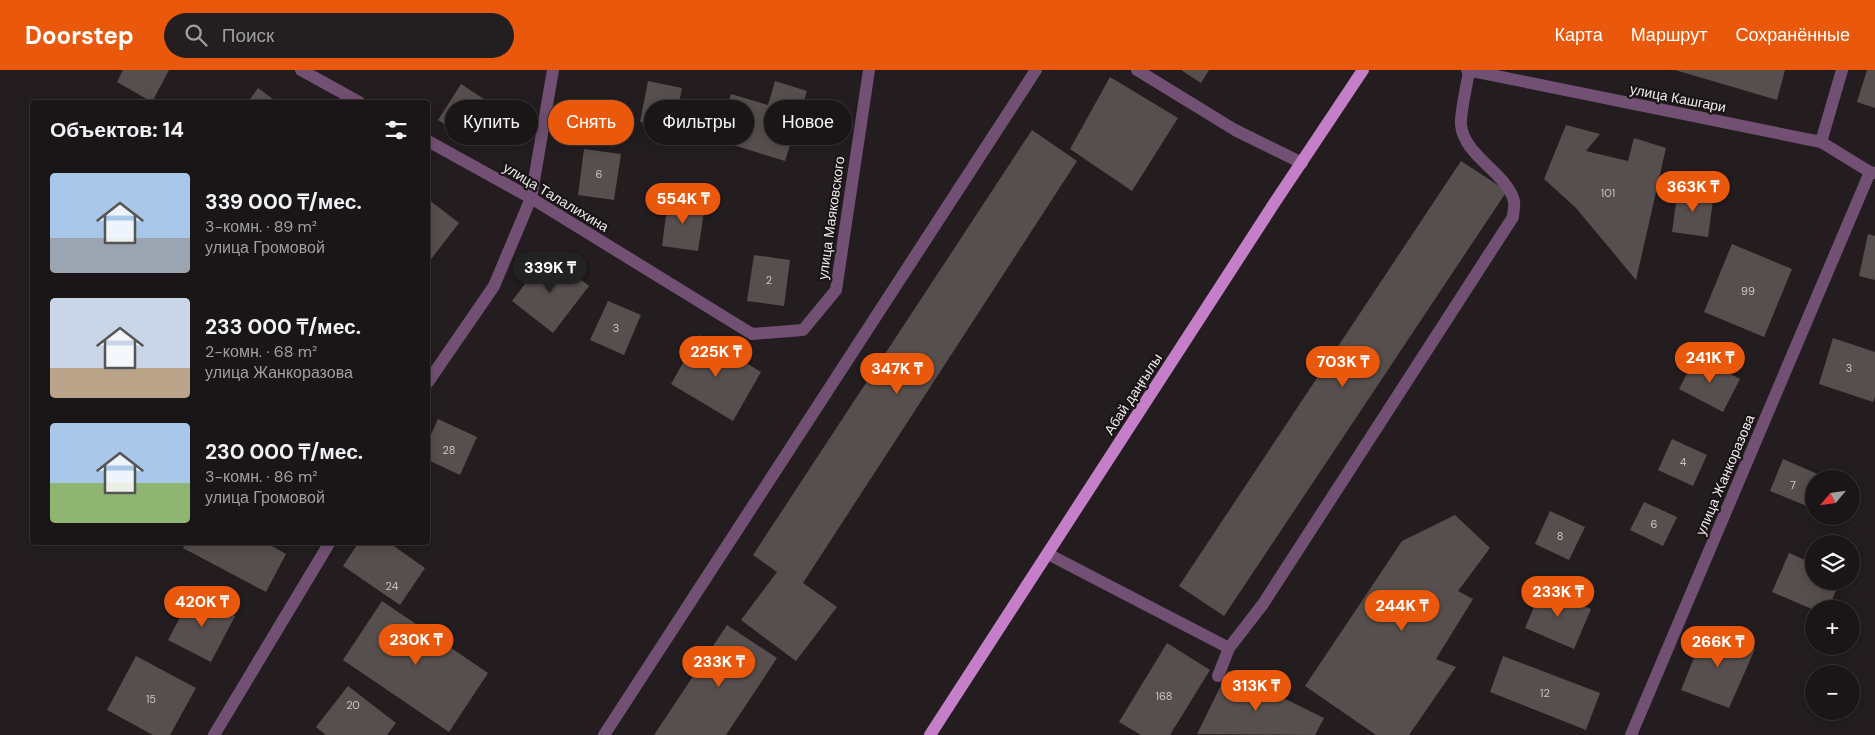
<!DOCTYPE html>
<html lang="ru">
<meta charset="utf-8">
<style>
body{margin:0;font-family:"DM Sans",sans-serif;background:#231f20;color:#f1f3f6;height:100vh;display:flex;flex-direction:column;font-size:19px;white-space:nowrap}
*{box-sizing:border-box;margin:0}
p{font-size:16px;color:#9f9fa1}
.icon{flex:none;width:28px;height:28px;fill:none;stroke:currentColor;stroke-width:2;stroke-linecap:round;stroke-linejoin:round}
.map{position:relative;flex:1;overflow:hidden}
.sheet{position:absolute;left:30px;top:30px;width:400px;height:445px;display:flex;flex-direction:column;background:#1a1617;border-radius:5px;box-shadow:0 2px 12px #0003,0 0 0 1px #383536}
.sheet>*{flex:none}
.banner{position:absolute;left:445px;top:30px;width:475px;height:45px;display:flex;gap:10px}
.needle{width:32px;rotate:241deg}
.fabs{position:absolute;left:1805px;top:400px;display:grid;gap:10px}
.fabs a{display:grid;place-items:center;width:55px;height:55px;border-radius:50%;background:#1a1617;box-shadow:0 2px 12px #0003,0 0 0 1px #383536;font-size:25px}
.price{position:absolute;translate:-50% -42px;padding:0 11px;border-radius:18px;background:#ea580c;color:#fff;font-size:16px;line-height:32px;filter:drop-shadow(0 1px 2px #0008)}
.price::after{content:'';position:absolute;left:50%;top:30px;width:15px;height:11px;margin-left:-8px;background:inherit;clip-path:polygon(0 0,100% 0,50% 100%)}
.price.on{background:#222;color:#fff}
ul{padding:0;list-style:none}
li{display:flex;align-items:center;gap:15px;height:125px;padding:0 20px}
li span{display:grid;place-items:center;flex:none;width:140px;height:100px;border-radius:5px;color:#555}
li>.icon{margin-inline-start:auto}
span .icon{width:60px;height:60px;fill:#fffc;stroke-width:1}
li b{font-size:21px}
h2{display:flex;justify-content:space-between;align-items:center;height:60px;padding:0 20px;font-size:21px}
.pill{padding:0 18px;border-radius:22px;background:#1a1617;box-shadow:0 2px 12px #0003,0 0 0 1px #383536;font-size:18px;line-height:45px}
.pill.on{background:#ea580c;color:#fff}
header{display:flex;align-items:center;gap:30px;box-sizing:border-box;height:70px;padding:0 25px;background:#ea580c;color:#fff}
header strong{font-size:24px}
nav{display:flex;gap:28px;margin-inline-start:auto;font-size:18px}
.search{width:350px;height:45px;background:#231f20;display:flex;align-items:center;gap:12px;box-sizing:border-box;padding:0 18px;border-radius:28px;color:#9f9fa1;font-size:19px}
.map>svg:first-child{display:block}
</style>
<header>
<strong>Doorstep</strong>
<div class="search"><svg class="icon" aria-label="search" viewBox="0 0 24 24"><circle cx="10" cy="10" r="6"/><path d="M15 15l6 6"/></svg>Поиск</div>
<nav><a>Карта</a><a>Маршрут</a><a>Сохранённые</a></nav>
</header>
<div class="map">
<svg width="1875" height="665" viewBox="0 0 1875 665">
<rect width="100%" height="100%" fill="#231d1f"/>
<g fill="#564f4d">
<path d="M123,0H169L152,32L117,12Z"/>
<path d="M1181,0H1209L1201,13Z"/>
<path d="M1675,0H1785L1777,30Z"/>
<path d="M1867,0H1875V38L1857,32Z"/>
<path d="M1110,7L1178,48L1132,121L1070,79Z"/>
<path d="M648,11L682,18L674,59L640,52Z"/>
<path d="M775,11L807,21L785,91L717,70L731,24L768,35Z"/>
<path d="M461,14L499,39L477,74L438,50Z"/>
<path d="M258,18L277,32H248Z"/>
<path d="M1566,55L1600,64L1586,81L1628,91L1634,68L1666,78L1636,210L1576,138L1544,109Z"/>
<path d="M1032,60L1077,91L803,513L837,537L796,591L741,550L777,502L753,485Z"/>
<path d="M584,79L621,84L614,130L578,125Z"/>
<path d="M1461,91L1507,121L1224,546L1179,516Z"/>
<path d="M1678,118L1714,123L1708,167L1672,162Z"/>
<path d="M428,129L459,153L428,193Z"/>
<path d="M668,130L705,135L698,181L662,176Z"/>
<path d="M1868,164L1875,166V210L1859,206Z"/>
<path d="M1732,174L1792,199L1764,267L1704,242Z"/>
<path d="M548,184L589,216L553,263L512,231Z"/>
<path d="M754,185L790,190L784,236L747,231Z"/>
<path d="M608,231L641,245L624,285L590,270Z"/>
<path d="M699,265L761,302L733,351L671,314Z"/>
<path d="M1833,268L1875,282V327L1873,332L1819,314Z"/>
<path d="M1696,286L1740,309L1723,342L1679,319Z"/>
<path d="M438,349L477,367L460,405L428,390V371Z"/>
<path d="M1672,369L1707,385L1693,416L1658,400Z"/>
<path d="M1783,389L1829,409H1814V439L1770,421Z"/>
<path d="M1644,432L1677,447L1663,476L1630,460Z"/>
<path d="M1550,441L1585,457L1569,490L1535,474Z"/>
<path d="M1455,445L1490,478L1458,521L1473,529L1436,589L1456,597L1409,665H1376L1305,616L1402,471Z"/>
<path d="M186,472H265L286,484L266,522L183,478Z"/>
<path d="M359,472H388L425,498L400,535L343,496Z"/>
<path d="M1789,483L1814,494V511H1840L1828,539H1814V540L1772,522Z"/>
<path d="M1542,518L1591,539L1574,579L1525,558Z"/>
<path d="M193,523L235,546L211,592L168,570Z"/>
<path d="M382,531L488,603L449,662L343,590Z"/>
<path d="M727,555L777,588L726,665H654Z"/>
<path d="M1706,558L1755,579L1729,638L1681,620Z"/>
<path d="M1167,573L1210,600L1170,665H1141L1119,652Z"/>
<path d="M136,586L196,618L170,665H153L107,640Z"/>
<path d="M1503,586L1600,623L1586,660L1490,622Z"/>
<path d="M1228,601L1324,648L1315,665L1197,664Z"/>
<path d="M348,616L396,653L387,665H326L316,657Z"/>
</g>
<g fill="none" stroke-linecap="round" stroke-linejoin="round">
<g stroke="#725073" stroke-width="12">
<path d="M301,0L359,32"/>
<path d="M1137,0L1235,60L1302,93"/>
<path d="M1467,0L1821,72L1870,102L1875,103"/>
<path d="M428,71L531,128L752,264L803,260L836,220L869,0"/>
<path d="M1821,72L1842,0"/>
<path d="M428,312L494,216L531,128L553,0"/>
<path d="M1048,484L1229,578L1263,534L1513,147C1513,142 1515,136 1514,131C1507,103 1464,86 1461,55C1460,44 1467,14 1469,1"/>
<path d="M1218,606L1229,578"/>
<path d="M214,665L330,472"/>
<path d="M604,665L1036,0"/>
<path d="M1631,665L1870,102"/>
</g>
<path stroke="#c57fc8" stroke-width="12" d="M930,665L1275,132L1363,0"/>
</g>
<g text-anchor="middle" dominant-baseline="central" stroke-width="4.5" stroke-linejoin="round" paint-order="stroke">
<g font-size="11" fill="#c9c4c4">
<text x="599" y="104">6</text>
<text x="1608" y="123">101</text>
<text x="769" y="210">2</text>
<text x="1748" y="221">99</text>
<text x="616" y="258">3</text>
<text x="1849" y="298">3</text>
<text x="449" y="380">28</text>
<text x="1683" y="392">4</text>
<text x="1793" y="415">7</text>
<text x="1654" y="454">6</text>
<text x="1560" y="466">8</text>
<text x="392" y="516">24</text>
<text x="1545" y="623">12</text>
<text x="1164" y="626">168</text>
<text x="151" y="629">15</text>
<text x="353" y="635">20</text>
</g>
<g font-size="14" fill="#efebec" stroke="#1a1416">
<text transform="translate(1678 28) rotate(11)">улица Кашгари</text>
<text transform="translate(556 127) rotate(31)">улица Талалихина</text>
<text transform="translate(831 148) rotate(-82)">улица Маяковского</text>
<text transform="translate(1133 324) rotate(-57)">Абай даңғылы</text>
<text transform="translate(1725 405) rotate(-67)">улица Жанкоразова</text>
</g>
</g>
</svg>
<div class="fabs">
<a><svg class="needle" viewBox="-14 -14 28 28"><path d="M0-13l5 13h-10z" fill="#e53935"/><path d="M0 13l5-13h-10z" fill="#9f9fa1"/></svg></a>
<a><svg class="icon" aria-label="layers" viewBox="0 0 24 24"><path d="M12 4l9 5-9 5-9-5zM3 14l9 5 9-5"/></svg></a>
<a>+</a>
<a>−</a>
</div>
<b class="price" style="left:1693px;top:143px">363K ₸</b>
<b class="price" style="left:683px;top:155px">554K ₸</b>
<b class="price on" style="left:550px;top:224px">339K ₸</b>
<b class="price" style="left:716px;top:308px">225K ₸</b>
<b class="price" style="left:1710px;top:314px">241K ₸</b>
<b class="price" style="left:1343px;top:318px">703K ₸</b>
<b class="price" style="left:897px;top:325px">347K ₸</b>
<b class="price" style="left:1558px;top:548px">233K ₸</b>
<b class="price" style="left:202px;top:558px">420K ₸</b>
<b class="price" style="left:1402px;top:562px">244K ₸</b>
<b class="price" style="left:416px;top:596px">230K ₸</b>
<b class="price" style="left:1718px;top:598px">266K ₸</b>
<b class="price" style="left:719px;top:618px">233K ₸</b>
<b class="price" style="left:1256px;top:642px">313K ₸</b>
<div class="banner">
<a class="pill">Купить</a>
<a class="pill on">Снять</a>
<a class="pill">Фильтры</a>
<a class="pill">Новое</a>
</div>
<section class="sheet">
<h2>Объектов: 14<svg class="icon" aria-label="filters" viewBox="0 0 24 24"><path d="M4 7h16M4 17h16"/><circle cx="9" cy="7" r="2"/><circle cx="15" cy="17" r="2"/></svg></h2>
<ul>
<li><span style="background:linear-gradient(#a9c7e8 65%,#9aa5b1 0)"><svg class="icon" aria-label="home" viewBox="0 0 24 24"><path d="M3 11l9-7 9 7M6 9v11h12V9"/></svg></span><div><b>339 000 ₸/мес.</b><p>3-комн. · 89 m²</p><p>улица Громовой</p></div></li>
<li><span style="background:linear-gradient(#c9d6e8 70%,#b9a48a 0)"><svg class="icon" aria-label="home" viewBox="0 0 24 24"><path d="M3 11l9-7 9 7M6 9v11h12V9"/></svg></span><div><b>233 000 ₸/мес.</b><p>2-комн. · 68 m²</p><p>улица Жанкоразова</p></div></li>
<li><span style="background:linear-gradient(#a9c7e8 60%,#8fb573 0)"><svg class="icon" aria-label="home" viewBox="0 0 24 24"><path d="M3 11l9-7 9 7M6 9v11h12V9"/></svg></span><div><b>230 000 ₸/мес.</b><p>3-комн. · 86 m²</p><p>улица Громовой</p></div></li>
</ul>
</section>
</div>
